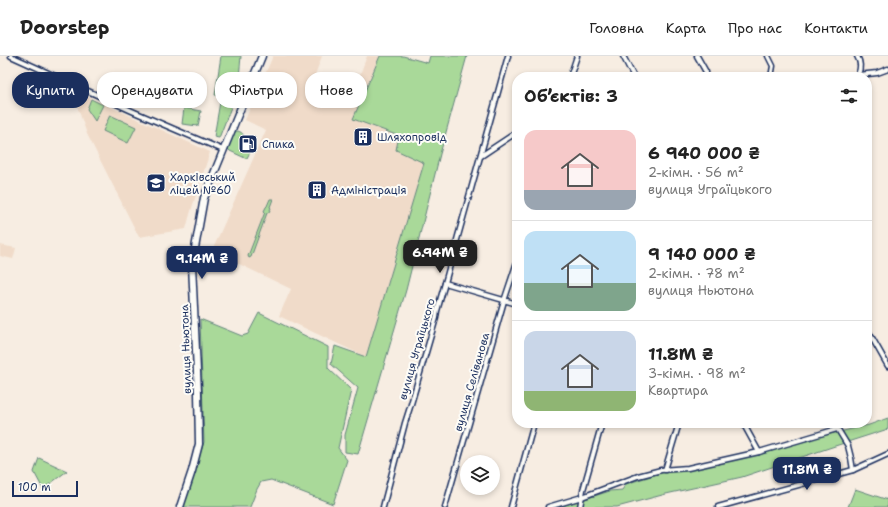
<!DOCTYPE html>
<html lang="uk">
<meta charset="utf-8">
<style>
body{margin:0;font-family:"Shantell Sans",sans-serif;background:#f6f6f6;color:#222;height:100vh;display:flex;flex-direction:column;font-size:15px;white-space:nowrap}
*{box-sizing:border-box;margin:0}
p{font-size:13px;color:#767676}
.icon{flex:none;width:22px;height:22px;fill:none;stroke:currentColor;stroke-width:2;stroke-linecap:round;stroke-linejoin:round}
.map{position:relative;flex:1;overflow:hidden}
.details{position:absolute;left:512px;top:16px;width:360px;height:356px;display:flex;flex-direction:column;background:#fff;border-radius:16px;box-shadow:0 2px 6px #0003}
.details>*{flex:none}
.hud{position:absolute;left:12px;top:16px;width:380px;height:36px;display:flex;gap:8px}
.tools{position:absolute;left:460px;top:399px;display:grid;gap:8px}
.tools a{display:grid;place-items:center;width:40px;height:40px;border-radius:50%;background:#fff;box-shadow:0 2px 6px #0003;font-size:20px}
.scale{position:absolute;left:12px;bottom:10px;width:66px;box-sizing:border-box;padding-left:4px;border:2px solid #1b2f5e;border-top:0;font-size:11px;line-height:14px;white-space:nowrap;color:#1b2f5e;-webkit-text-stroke:3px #fdfcf7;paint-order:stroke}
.price{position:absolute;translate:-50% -34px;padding:0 9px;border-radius:8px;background:#1b2f5e;color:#fff;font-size:13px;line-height:26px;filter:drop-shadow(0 1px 2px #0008)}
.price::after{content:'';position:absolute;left:50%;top:24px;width:12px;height:9px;margin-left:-6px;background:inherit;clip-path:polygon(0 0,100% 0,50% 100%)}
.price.active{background:#222;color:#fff}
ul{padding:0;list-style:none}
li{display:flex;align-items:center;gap:12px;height:100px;padding:0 12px}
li+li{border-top:1px solid #e0e0e0}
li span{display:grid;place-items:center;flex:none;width:112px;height:80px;border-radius:12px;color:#555}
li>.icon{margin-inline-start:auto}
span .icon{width:48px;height:48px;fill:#fffc;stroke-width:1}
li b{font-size:17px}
h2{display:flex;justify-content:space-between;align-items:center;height:48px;padding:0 12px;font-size:17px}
.chip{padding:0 14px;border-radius:16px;background:#fff;box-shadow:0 2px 6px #0003;font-size:14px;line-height:36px}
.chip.active{background:#1b2f5e;color:#fff}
header{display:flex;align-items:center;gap:24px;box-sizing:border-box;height:56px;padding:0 20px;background:#fff;border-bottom:1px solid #e0e0e0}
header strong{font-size:19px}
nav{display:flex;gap:22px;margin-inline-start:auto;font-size:14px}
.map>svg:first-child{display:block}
</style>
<header>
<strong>Doorstep</strong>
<nav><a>Головна</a><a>Карта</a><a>Про нас</a><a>Контакти</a></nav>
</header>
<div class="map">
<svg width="888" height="451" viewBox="0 0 888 451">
<rect width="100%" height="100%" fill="#f7ede2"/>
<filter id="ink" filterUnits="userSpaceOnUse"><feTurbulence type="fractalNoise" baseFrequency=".025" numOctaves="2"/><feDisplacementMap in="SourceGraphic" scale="8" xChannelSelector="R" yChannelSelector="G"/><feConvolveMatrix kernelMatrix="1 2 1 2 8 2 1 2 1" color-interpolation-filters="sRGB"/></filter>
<g filter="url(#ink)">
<g fill="#f0dbc9">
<path d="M273,0H322L315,19L354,34L367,0H380L353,63L399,81L396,94L424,107L366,301L279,260L291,233L212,195L266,74L245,64Z"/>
<path d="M71,33L210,96L190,158L186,173L139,181L87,78Z"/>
<path d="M0,189L16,192L13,203L0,200Z"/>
</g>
<g fill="#a9d999" stroke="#62847c">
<path d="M221,0H241L238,33L219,82L214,81L221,40L215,39Z"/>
<path d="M380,0H403L428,7L430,0H467L440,98L406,234L358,398L345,396V379L358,332L331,308L335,290L366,301L424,107L396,94L399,80L353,63Z"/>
<path d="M91,43L103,49L95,65L87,53Z"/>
<path d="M184,52L201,55L198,70L182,68Z"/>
<path d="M110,59L136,71L128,87L103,75Z"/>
<path d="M236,75C242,75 244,79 246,84L244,87L247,92L251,90L252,92L247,102H245L230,95L228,93L234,77Z"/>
<path d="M270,143H273L270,151L271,152L269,156L267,157L251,201L249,202L248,200L265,156L264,155L266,151L267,150Z"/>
<path d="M259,257L328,291V312L351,334L338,392L347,404L333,448L271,424L261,426L257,433L250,451H182L204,386L200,263L242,280L248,278Z"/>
<path d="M888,362V373L835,390L742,421L666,438L617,451H559L610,435L622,434L626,428L660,417L691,413L751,400L809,383L869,369Z"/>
<path d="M39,402L67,415L43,433L34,416Z"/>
<path d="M855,433L888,444V451H848Z"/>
</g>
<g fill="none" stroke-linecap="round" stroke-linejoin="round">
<defs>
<g id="street">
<path d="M11,0L132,55L223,94"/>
<path d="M623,0L634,21"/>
<path d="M697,0L706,16V21"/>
<path d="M768,0L773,10L771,21"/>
<path d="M857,0C861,7 861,12 858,19"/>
<path d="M570,21L577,0"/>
<path d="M854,21L858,19L877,17L888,13"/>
<path d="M481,100L517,76"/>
<path d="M445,227L517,248"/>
<path d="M867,273L888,310"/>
<path d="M743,367L759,396"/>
<path d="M834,367L848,390L851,402L853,414"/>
<path d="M665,414L679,367"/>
<path d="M383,451L405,367L411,348L436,262L437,255L445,227L508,0"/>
<path d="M445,451L504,245L517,206"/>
<path d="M511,451L534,367"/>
<path d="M548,451L582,441L638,420L661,414L688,412L759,396L837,373"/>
<path d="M580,451L583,434L602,367"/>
<path d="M718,451L853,414L888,398"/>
</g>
<path id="secondary" d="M180,451L192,415L199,388L198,337L192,209L204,142L262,0"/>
</defs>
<use href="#street" stroke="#1b2f5e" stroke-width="7"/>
<use href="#secondary" stroke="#1b2f5e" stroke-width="9"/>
<use href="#street" stroke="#fdfcf7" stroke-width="4"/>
<use href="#secondary" stroke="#fdfcf7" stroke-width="6"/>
</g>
</g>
<defs>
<symbol id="building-square" viewBox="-11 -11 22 22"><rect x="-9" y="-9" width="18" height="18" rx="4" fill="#1b2f5e" stroke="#fdfcf7"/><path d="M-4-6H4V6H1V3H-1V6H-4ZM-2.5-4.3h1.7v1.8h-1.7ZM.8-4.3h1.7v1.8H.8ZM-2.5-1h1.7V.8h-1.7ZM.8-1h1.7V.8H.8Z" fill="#fff"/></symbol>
<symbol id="fuel-square" viewBox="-11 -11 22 22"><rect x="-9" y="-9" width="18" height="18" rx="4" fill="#1b2f5e" stroke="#fdfcf7"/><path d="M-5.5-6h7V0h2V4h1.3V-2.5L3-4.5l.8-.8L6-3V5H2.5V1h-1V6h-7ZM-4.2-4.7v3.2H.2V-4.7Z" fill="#fff"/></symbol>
<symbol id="school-square" viewBox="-11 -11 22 22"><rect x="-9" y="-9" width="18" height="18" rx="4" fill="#1b2f5e" stroke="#fdfcf7"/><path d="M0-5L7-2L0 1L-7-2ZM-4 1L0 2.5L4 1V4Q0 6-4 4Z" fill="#fff"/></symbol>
</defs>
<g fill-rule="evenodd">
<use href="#building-square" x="352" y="70" width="22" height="22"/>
<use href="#fuel-square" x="237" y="77" width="22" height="22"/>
<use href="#school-square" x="145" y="116" width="22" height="22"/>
<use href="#building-square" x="306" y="123" width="22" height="22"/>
</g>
<g text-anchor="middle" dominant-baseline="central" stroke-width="4" stroke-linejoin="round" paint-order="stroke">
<g font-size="11" fill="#1b2f5e" stroke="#fdfcf7" text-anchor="start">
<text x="377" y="81">Шляхопровід</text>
<text x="262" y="88">Спика</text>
<text x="170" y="121">Харківський<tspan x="170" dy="13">ліцей №60</tspan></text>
<text x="331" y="134">Адміністрація</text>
</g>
<g font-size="11" fill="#1b2f5e" stroke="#fdfcf7">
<text transform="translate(186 293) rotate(-92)">вулиця Ньютона</text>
<text transform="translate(417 293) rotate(-74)">вулиця Уграїцького</text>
<text transform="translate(472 326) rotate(-74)">вулиця Селіванова</text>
</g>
</g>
</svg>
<div class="tools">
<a><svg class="icon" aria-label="layers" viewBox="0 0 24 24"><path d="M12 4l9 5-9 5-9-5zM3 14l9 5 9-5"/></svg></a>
</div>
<div class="scale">100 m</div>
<b class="price active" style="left:440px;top:218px">6.94M ₴</b>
<b class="price" style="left:202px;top:224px">9.14M ₴</b>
<b class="price" style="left:807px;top:435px">11.8M ₴</b>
<div class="hud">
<a class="chip active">Купити</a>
<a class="chip">Орендувати</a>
<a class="chip">Фільтри</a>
<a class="chip">Нове</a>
</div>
<section class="details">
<h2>Об’єктів: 3<svg class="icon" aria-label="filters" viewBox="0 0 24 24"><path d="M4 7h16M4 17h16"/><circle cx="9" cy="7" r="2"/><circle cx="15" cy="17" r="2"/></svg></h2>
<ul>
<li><span style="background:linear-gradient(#f6c9c9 75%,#9aa5b1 0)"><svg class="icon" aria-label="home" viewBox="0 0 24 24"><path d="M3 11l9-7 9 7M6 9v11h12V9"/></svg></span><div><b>6 940 000 ₴</b><p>2-кімн. · 56 m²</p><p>вулиця Уграїцького</p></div></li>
<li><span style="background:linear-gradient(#bfe0f5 65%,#7fa58c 0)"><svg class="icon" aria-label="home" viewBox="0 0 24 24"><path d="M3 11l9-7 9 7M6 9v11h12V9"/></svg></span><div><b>9 140 000 ₴</b><p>2-кімн. · 78 m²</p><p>вулиця Ньютона</p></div></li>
<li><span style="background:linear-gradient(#c9d6e8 75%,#8fb573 0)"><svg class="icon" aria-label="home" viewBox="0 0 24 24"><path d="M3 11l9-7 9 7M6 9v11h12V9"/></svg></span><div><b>11.8M ₴</b><p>3-кімн. · 98 m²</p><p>Квартира</p></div></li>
</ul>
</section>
</div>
